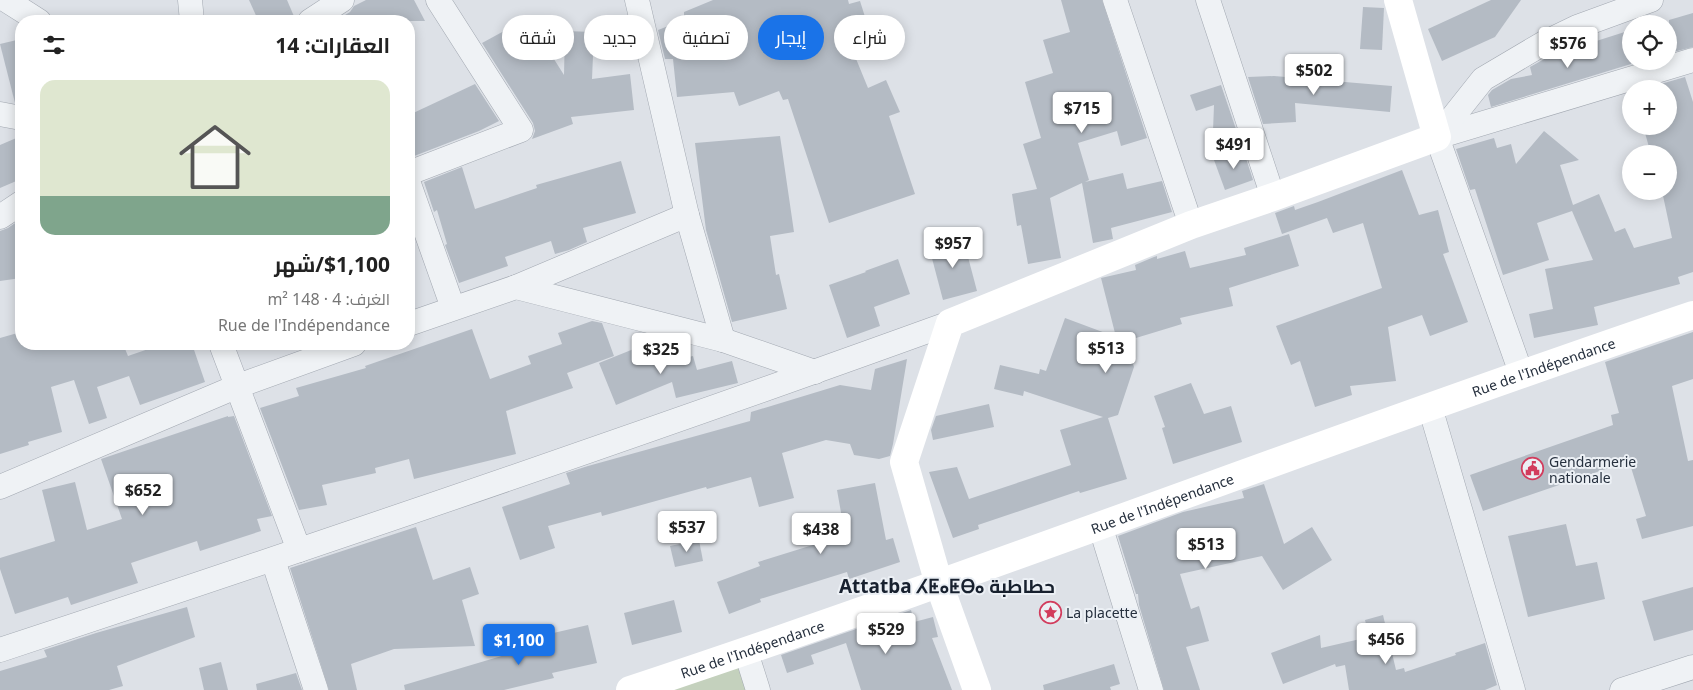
<!DOCTYPE html>
<html lang="ar">
<meta charset="utf-8">
<style>
body{margin:0;font-family:"Noto Sans",Cairo,"Noto Sans Tifinagh",sans-serif;background:#f2f2f2;color:#222;direction:rtl;height:100vh;display:flex;flex-direction:column;font-size:19px;white-space:nowrap}
*{box-sizing:border-box;margin:0}
p{font-size:16px;color:#767676}
.icon{flex:none;width:28px;height:28px;fill:none;stroke:currentColor;stroke-width:2;stroke-linecap:round;stroke-linejoin:round}
.map{position:relative;flex:1;overflow:hidden;direction:ltr}
.details{position:absolute;left:15px;top:15px;width:400px;height:335px;display:flex;flex-direction:column;background:#fff;border-radius:20px;box-shadow:0 2px 12px #0003;direction:rtl}
.details>*{flex:none}
.banner{position:absolute;left:430px;top:15px;width:475px;height:45px;direction:rtl;display:flex;gap:10px}
.tools{position:absolute;left:1622px;top:15px;display:grid;gap:10px}
.tools a{display:grid;place-items:center;width:55px;height:55px;border-radius:50%;background:#fff;box-shadow:0 2px 12px #0003;font-size:25px}
.price{position:absolute;translate:-50% -42px;padding:0 11px;border-radius:5px;background:#fff;color:#222;font-size:16px;line-height:32px;filter:drop-shadow(0 1px 2px #0008)}
.price::after{content:'';position:absolute;left:50%;top:30px;width:15px;height:11px;margin-left:-8px;background:inherit;clip-path:polygon(0 0,100% 0,50% 100%)}
.price.selected{background:#1a73e8;color:#fff}
ul{padding:0;list-style:none}
li{display:grid;align-content:center;gap:10px;height:265px;padding:0 25px}
li span{display:grid;place-items:center;height:155px;border-radius:15px;color:#555}
li>.icon{margin-inline-start:auto}
span .icon{width:90px;height:90px;fill:#fffc;stroke-width:1}
li b{font-size:21px}
h2{display:flex;justify-content:space-between;align-items:center;height:60px;padding:0 25px;font-size:21px}
.chip{padding:0 18px;border-radius:22px;background:#fff;box-shadow:0 2px 12px #0003;font-size:18px;line-height:45px}
.chip.selected{background:#1a73e8;color:#fff}
.map>svg:first-child{display:block}
</style>
<div class="map">
<svg width="1693" height="690" viewBox="0 0 1693 690">
<rect width="100%" height="100%" fill="#dde1e7"/>
<path fill="#c4d1bd" d="M741,664L749,690H659Z"/>
<g fill="#b4bbc4">
<path d="M249,0H287L296,21L258,20Z"/>
<path d="M366,0H414L425,21H335L350,12L354,6Z"/>
<path d="M713,0H848L849,4L860,1L872,39L858,43L860,46L852,49L868,88L886,80L900,112L889,116L915,194L829,223L788,99L783,100L779,91L739,106L734,92L677,97L673,59H665L658,30L684,20V12Z"/>
<path d="M1061,0H1102L1147,138L1121,146L1117,131L1078,143L1089,180L1085,182L1123,173L1127,189L1162,181L1172,212L1111,228L1113,239L1093,243L1082,183L1050,198L1061,258L1028,264L1021,225L1017,226L1012,194L1037,189L1023,144L1041,138L1025,82L1053,73L1043,40L1070,32Z"/>
<path d="M1491,0H1521L1495,37L1442,61L1428,29Z"/>
<path d="M1363,7L1384,8L1382,50L1360,49Z"/>
<path d="M1693,13V47L1669,53V20Z"/>
<path d="M528,18L564,75L565,31L594,32L592,79L630,74L634,110L571,117L573,124L532,139L535,131L533,123L482,43Z"/>
<path d="M1631,30V64L1491,107L1488,95L1492,90L1511,79L1532,75L1530,67L1546,58L1591,47L1590,43Z"/>
<path d="M21,39V103H15L0,44Z"/>
<path d="M1274,76L1392,86L1390,112L1295,103L1296,122L1263,124L1248,77Z"/>
<path d="M1685,77L1693,102V272L1678,277L1680,284L1594,307L1598,325L1534,338L1529,314L1553,309L1545,269L1593,260L1572,211L1537,223L1549,260L1503,275L1475,189L1470,190L1456,149L1494,138L1497,148L1511,144L1516,164L1544,131L1579,160L1560,165L1573,205L1599,194L1615,232L1625,228L1634,248L1672,238L1662,191H1669V154H1651L1643,126H1669V89L1647,88Z"/>
<path d="M475,84L499,121L479,131L409,158V115Z"/>
<path d="M1221,85L1237,132L1213,131L1214,105L1196,111L1190,95Z"/>
<path d="M21,136V179L0,188V145Z"/>
<path d="M780,136L794,232L770,236L776,275L779,274L787,309L732,322L706,230L695,143Z"/>
<path d="M1243,149L1253,180L1225,190L1214,160Z"/>
<path d="M621,161L636,213L583,228L587,242L569,250L555,254L551,241L505,257L508,266L459,283L445,245L447,244L437,210L434,212L424,182L462,167L475,209L537,188L536,185Z"/>
<path d="M1402,170L1419,215L1438,210L1449,252L1443,254L1468,322L1430,336L1422,315L1388,327L1396,381L1350,386L1352,395L1315,407L1300,361L1291,365L1276,326L1382,288L1363,223L1333,233L1327,218L1282,234L1275,213L1294,206L1295,210L1318,202Z"/>
<path d="M21,219V278L0,281V231L8,228Z"/>
<path d="M1289,234L1299,266L1229,288L1233,306L1180,318L1182,324L1126,341L1134,367L1118,415L1108,418L1127,479L1080,493L1079,491L978,525L979,529L953,538L929,472L957,467L969,499L1071,465L1060,430L1103,417L1024,391L1023,396L994,389L1000,365L1039,374L1040,369L1046,371L1065,318L1116,337L1101,278L1136,270L1135,265L1154,257L1157,256V259L1185,251L1190,268L1246,255L1244,248Z"/>
<path d="M963,238L977,291L943,300L929,247Z"/>
<path d="M898,259L910,294L874,307L880,326L847,338L829,285L866,272L865,271Z"/>
<path d="M592,321L602,323L614,356L567,373L573,388L506,411L516,454L414,479L409,459L375,468L376,473L322,485L327,505L299,510L260,408L299,396L296,388L366,368L365,366L472,329L490,379L531,364L528,356L562,344L558,333Z"/>
<path d="M21,332V344H123L128,356L163,344H192L205,382L140,405L129,376L97,387L107,418L89,424L74,380L51,387L62,432L28,442L29,445L0,454V338Z"/>
<path d="M1693,332V379L1672,386L1688,461L1693,460V526L1642,539L1636,519L1646,516L1629,461L1483,511L1470,475L1613,425L1611,415L1619,413L1605,362Z"/>
<path d="M651,342L660,364L693,356L697,370L732,361L738,383L676,398L672,382L616,405L599,363Z"/>
<path d="M907,359L893,444L890,456L879,459L854,455L850,444L826,440L782,453L794,498L759,507L751,477L707,489L706,487L602,516L601,512L548,526L555,548L520,560L502,507L570,484L566,473L588,466L750,421L751,412L840,385L871,390L875,369Z"/>
<path d="M1191,383L1204,414L1231,406L1242,442L1173,464L1162,428L1165,427L1154,396Z"/>
<path d="M989,404L994,427L933,440L931,430L936,416Z"/>
<path d="M228,416V417L234,416L272,516L257,519L261,531L200,551L197,541L131,563L138,583L71,605L68,597L15,614L0,569V558L55,541L42,490L75,482L87,530L122,519L101,459Z"/>
<path d="M875,483L886,540L893,538L900,562L849,579L847,572L760,599L761,602L729,614L717,582L760,566L758,562L845,535L837,490Z"/>
<path d="M1264,484L1284,544L1312,527L1332,560L1283,590L1262,556L1180,574L1191,609L1199,606L1209,641L1186,647L1200,690H1164L1139,605L1138,594H1136L1118,536L1183,512L1244,498L1242,491Z"/>
<path d="M1566,524L1576,566L1597,562L1605,599L1528,617L1508,536Z"/>
<path d="M416,527L433,580L470,567L479,594L462,600L475,646L394,649L351,664L357,690H329L290,568Z"/>
<path d="M699,540L703,561L675,567L670,546Z"/>
<path d="M1693,587V630L1654,641L1642,601Z"/>
<path d="M674,600L682,632L632,645L624,613Z"/>
<path d="M187,607L195,637L117,666L123,686L109,690H0V671L47,657L44,650L96,633Z"/>
<path d="M911,610L914,622L933,617L938,637L932,638L952,690H861L846,643L811,655L814,664L787,673L781,655Z"/>
<path d="M1383,615L1396,670L1404,668L1405,672L1456,655L1455,653L1485,643L1497,685L1485,690H1349L1345,665L1336,667L1335,664L1283,684L1271,653L1320,635L1321,648L1369,637L1365,620Z"/>
<path d="M588,625L597,663L552,673L554,678L504,690H405L404,685L515,652L551,644L549,634Z"/>
<path d="M221,662L228,690H204L199,668Z"/>
<path d="M1114,664L1120,684L1110,687L1111,690H1044L1043,685Z"/>
<path d="M296,673L302,690H257L256,684Z"/>
</g>
<g fill="none" stroke-linecap="round" stroke-linejoin="round">
<defs>
<g id="street">
<path d="M6,0L39,21"/>
<path d="M190,0L192,21"/>
<path d="M637,0L687,215"/>
<path d="M1115,0L1191,225"/>
<path d="M1208,0L1273,197"/>
<path d="M310,21L342,0"/>
<path d="M0,114L21,118"/>
<path d="M1437,137L1693,60"/>
<path d="M1437,137L1483,79L1544,43L1577,27L1651,0"/>
<path d="M1437,137L1521,373"/>
<path d="M409,173L521,130L438,0"/>
<path d="M409,184L453,308"/>
<path d="M0,217L21,203"/>
<path d="M516,287L687,215L723,340"/>
<path d="M409,324L516,287L723,340L815,372"/>
<path d="M221,344L299,550"/>
<path d="M1430,407L1513,690"/>
<path d="M0,487L238,386L354,344"/>
<path d="M1100,525L1151,690"/>
<path d="M273,560L316,690"/>
<path d="M0,650C318,545 635,437 950,323"/>
<path d="M746,652L758,690"/>
<path d="M1622,690L1693,667"/>
</g>
</defs>
<use href="#street" stroke="#a2a8b1" stroke-width="25"/>
<use href="#street" stroke="#eff2f5" stroke-width="24"/>
<g stroke="#fff" stroke-width="28">
<path id="s1" d="M630,690C987,572 1337,435 1693,315"/>
<path d="M977,690L939,584L904,462L950,323L1191,225L1273,197L1437,137L1398,0"/>
</g>
</g>
<defs>
<symbol id="civic-ring" viewBox="-11 -11 22 22"><circle r="9.5" fill="#ecf0f5" stroke="#d23c5d" stroke-width="1.5"/><path d="M-.6-6.5H3V-4.5H.6V-3L4-1V1h2V6H-6V1h2V-1L-.6-3ZM-1.2 2.5V6h2.4V2.5Z" fill="#d23c5d"/></symbol>
<symbol id="sight-ring" viewBox="-11 -11 22 22"><circle r="9.5" fill="#ecf0f5" stroke="#d23c5d" stroke-width="1.5"/><path d="M0-6L1.8-2.2L6-1.7L2.9 1.2L3.7 5.4L0 3.3L-3.7 5.4L-2.9 1.2L-6-1.7L-1.8-2.2Z" fill="#d23c5d"/></symbol>
</defs>
<g fill-rule="evenodd">
<use href="#civic-ring" x="1520" y="456" width="25" height="25"/>
<use href="#sight-ring" x="1038" y="600" width="25" height="25"/>
</g>
<g text-anchor="middle" dominant-baseline="central" stroke-width="4" stroke-linejoin="round" paint-order="stroke">
<g font-size="14" fill="#26303e" stroke="#ecf0f5">
<text stroke="none"><textPath href="#s1" startOffset="969">Rue de l'Indépendance</textPath></text>
<text stroke="none"><textPath href="#s1" startOffset="564">Rue de l'Indépendance</textPath></text>
<text stroke="none"><textPath href="#s1" startOffset="129">Rue de l'Indépendance</textPath></text>
</g>
<g font-size="14" fill="#26303e" stroke="#ecf0f5" text-anchor="start">
<text x="1549" y="461">Gendarmerie<tspan x="1549" dy="16">nationale</tspan></text>
<text x="1066" y="612">La placette</text>
</g>
<g font-size="19" font-weight="bold" fill="#18212f" stroke="#ecf0f5">
<text x="947" y="586">Attatba ⵃⵟⴰⵟⴱⴰ حطاطبة</text>
</g>
</g>
</svg>
<div class="tools">
<a><svg class="icon" aria-label="locate" viewBox="0 0 24 24"><circle cx="12" cy="12" r="6"/><path d="M12 2v4M12 18v4M2 12h4M18 12h4"/></svg></a>
<a>+</a>
<a>−</a>
</div>
<b class="price" style="left:1568px;top:69px">$576</b>
<b class="price" style="left:1314px;top:96px">$502</b>
<b class="price" style="left:1082px;top:134px">$715</b>
<b class="price" style="left:1234px;top:170px">$491</b>
<b class="price" style="left:953px;top:269px">$957</b>
<b class="price" style="left:1106px;top:374px">$513</b>
<b class="price" style="left:661px;top:375px">$325</b>
<b class="price" style="left:143px;top:516px">$652</b>
<b class="price" style="left:687px;top:553px">$537</b>
<b class="price" style="left:821px;top:555px">$438</b>
<b class="price" style="left:1206px;top:570px">$513</b>
<b class="price" style="left:886px;top:655px">$529</b>
<b class="price" style="left:1386px;top:665px">$456</b>
<b class="price selected" style="left:519px;top:666px">$1,100</b>
<div class="banner">
<a class="chip">شراء</a>
<a class="chip selected">إيجار</a>
<a class="chip">تصفية</a>
<a class="chip">جديد</a>
<a class="chip">شقة</a>
</div>
<section class="details">
<h2>العقارات: 14<svg class="icon" aria-label="filters" viewBox="0 0 24 24"><path d="M4 7h16M4 17h16"/><circle cx="9" cy="7" r="2"/><circle cx="15" cy="17" r="2"/></svg></h2>
<ul>
<li><span style="background:linear-gradient(#dfe7d0 75%,#7fa58c 0)"><svg class="icon" aria-label="home" viewBox="0 0 24 24"><path d="M3 11l9-7 9 7M6 9v11h12V9"/></svg></span><div><b>$1,100/شهر</b><p>الغرف: 4 · 148 m²</p><p>Rue de l'Indépendance</p></div></li>
</ul>
</section>
</div>
